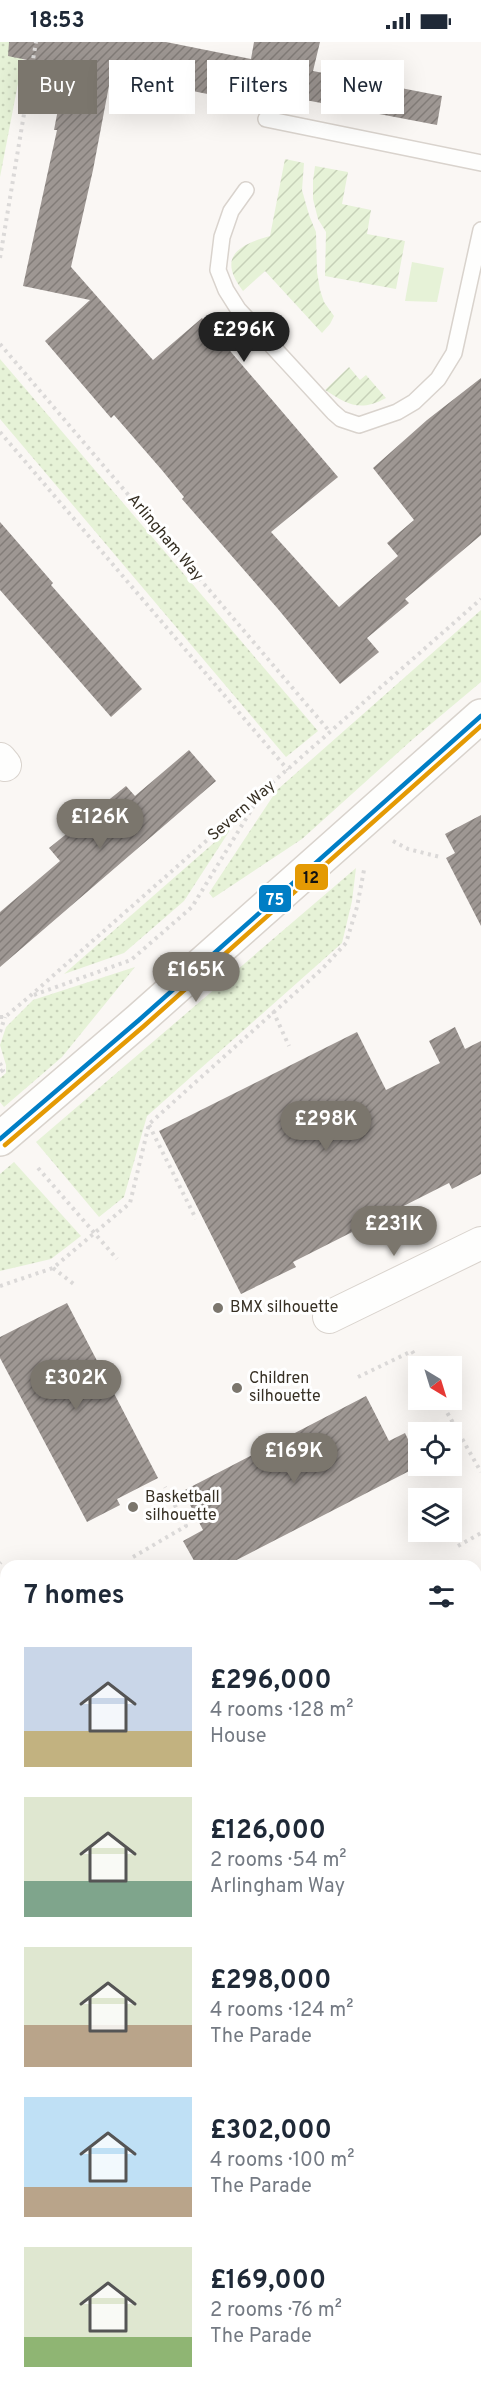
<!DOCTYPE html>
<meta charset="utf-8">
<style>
body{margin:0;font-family:Overpass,sans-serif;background:#f6f6f7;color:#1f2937;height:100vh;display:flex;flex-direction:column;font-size:22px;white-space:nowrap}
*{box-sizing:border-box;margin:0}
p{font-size:20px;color:#747a83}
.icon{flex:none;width:33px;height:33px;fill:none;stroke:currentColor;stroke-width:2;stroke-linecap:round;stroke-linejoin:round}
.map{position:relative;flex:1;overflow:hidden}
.sheet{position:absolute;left:0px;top:1518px;width:482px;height:834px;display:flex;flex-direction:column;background:#fff;border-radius:18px 18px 0 0;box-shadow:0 6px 24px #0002}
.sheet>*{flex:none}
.banner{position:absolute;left:18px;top:18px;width:446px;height:54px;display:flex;gap:12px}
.needle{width:39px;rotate:142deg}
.tools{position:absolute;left:408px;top:1314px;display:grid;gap:12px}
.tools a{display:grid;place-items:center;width:54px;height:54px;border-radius:0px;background:#fff;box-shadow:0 6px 24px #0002;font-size:30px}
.price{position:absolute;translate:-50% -51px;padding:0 14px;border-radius:21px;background:#7b766d;color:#fff;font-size:20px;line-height:39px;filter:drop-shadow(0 2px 3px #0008)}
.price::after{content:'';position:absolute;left:50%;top:36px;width:18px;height:14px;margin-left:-9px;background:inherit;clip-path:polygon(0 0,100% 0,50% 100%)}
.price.current{background:#222;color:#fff}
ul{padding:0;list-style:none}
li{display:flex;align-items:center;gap:18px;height:150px;padding:0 24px}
li span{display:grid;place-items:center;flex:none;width:168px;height:120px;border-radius:0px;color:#555}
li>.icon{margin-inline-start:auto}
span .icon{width:72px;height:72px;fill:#fffc;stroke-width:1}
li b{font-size:26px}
h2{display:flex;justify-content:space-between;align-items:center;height:72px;padding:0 24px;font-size:26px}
.chip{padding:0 21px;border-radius:0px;background:#fff;box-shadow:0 6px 24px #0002;font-size:21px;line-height:54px}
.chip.current{background:#7b766d;color:#fff}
.status{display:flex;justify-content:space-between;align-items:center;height:42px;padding:0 30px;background:#fff;direction:ltr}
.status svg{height:16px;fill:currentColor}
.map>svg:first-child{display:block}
</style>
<div class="status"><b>18:53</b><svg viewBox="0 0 49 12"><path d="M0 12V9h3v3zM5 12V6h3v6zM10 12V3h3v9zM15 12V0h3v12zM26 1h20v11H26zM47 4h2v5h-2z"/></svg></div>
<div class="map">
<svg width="481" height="2352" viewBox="0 0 481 2352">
<defs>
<pattern id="grass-dots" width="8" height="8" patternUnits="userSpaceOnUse" patternTransform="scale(1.5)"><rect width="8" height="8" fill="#e6f2d7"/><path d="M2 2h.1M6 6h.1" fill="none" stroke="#c6d0b8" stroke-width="1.8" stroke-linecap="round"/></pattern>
<pattern id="park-tufts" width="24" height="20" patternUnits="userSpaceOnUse" patternTransform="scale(1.5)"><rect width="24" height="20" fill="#e6f2d7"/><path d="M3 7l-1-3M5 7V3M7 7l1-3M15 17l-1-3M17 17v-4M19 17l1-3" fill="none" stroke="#c6d0b8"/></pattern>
<pattern id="garden-furrows" width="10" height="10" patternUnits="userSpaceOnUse" patternTransform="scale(1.5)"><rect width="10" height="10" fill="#e6f2d7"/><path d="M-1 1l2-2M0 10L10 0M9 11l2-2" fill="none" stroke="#c6d0b8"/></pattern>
<pattern id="building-hatch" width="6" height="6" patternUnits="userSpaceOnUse" patternTransform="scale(1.5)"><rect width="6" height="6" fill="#9e9793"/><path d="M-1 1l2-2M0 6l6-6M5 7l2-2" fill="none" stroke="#827c78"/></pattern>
</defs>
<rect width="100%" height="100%" fill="#faf7f4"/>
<path fill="#fdeef3" d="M481,1592V1841L476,1838V1595Z"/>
<g fill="url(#grass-dots)">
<path d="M0,0H26L0,135Z"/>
<path d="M0,317L318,689L286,715L0,377Z"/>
<path d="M481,568V640L413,697L302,797L213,856L209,851L277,748Z"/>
<path d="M232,785L184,859L124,911L64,932Z"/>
<path d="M356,826L352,859L342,901L147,1074L124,1155L99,1175L36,1100Z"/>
<path d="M135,925L62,1015L4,1065L0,1060V1036L6,1031V1023L0,1003L6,985L33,958Z"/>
<path d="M14,1120L81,1194L51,1217L0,1229V1132Z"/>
<path d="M476,1999L481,2002V2352H249V2346H476Z"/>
</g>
<path fill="url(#park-tufts)" d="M0,2134H6V2346H234V2352H0Z"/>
<g fill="url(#garden-furrows)">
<path d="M285,117L304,121L302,148L309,173L316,190L317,230L320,248L324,260L334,274L330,282L322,291L265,229L243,249C217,215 238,203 270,194Z"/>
<path d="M315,124L348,130L342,162L371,168L367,192L405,199L396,247L325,234L326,190L318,177L313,157V139Z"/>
<path d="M349,325L360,338L366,333L386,356C360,370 348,363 325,348Z"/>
</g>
<path fill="#e6f2d7" d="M412,220L444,226L437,260L405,259Z"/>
<g fill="url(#building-hatch)">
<path d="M9,0H166L251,17L254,0H320L313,29L442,54L437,83L231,44L228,56L111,33L93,128L71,225L153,318L202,276L338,435L271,490L339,565L398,514L387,501L414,478L373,426L427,378L481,336V493L405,557L409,561L367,596L379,610L340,642L278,567L182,457L184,455L161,427L114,373L111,376L45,299L90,258L23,244L57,88H54L66,26L8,14Z"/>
<path d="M0,480L53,541L51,543L142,647L111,675L0,548Z"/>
<path d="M189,708L216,739L0,925V870L60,819L49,806L126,744L135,754Z"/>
<path d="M481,773V884L446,816L455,811L445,792Z"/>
<path d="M455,985L465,1007L481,999V1132L452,1147L449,1141L293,1220L296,1225L241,1252L159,1089L357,990L386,1048L440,1021L429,999Z"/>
<path d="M67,1261L158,1436L117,1457L120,1463L87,1480L0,1316V1295Z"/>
<path d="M366,1354L389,1399L405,1391L418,1418L419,1424L225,1524H197L183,1499L203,1488L183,1449Z"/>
</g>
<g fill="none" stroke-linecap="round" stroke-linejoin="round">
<defs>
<g id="service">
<path d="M266,77L481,121"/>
<path d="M246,148L231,169L222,195L218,228L226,248L238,267L333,370L341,377L359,383L397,370L414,360L438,337L454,311L481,188"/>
</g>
<g id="minor">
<path d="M0,717L5,723"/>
<path d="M329,1275L481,1201"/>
<path d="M0,1754H6"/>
</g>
<path id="tertiary" d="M0,1097L139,978L481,674"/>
</defs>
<use href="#service" stroke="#d9d3cd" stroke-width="18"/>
<use href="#minor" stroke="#d9d3cd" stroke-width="34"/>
<use href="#tertiary" stroke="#d9d3cd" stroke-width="36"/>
<g stroke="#dbd9d8" stroke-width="4" stroke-dasharray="3 4.5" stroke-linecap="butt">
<path d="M0,216L36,0"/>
<path d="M0,302L330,690"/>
<path d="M0,390L288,728"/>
<path d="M393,799L408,807L440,815"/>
<path d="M34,953L131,918L192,865L258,757"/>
<path d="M273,969L289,1004"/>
<path d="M0,975H5L30,954L481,557"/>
<path d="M0,990L5,975"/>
<path d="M0,1021L3,1028L0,1030"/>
<path d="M149,1083L196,1177"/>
<path d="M38,1126L117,1217"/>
<path d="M53,1226L75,1243"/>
<path d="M0,1244L53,1226L130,1161L149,1082L323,926L346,901L357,865L364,828"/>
<path d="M358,1335L412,1309L421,1324"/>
<path d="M440,1358L481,1430"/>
<path d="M458,1504L481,1491"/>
<path d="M133,1515L186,1484L165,1445"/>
<path d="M0,1521L1,1520"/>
<path d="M476,1578L481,1575"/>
<path d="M0,1580L6,1593"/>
</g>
<use href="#service" stroke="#fefefd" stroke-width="15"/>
<use href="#minor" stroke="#fefefd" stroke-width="32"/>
<use href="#tertiary" stroke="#fefefd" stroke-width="33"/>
<defs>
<path id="bus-1" d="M0,1097L139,978L481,674"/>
<path id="bus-2" d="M5,1103L144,984L481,684"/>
</defs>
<use href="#bus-1" stroke="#fff" stroke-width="9"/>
<use href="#bus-2" stroke="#fff" stroke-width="9"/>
<use href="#bus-1" stroke="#007ec5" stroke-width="4.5"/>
<use href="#bus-2" stroke="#e49a04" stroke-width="4.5"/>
</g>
<g fill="#7b766d" stroke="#fff" stroke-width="2">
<circle cx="218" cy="1266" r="6"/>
<circle cx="237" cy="1346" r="6"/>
<circle cx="133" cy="1465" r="6"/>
</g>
<g text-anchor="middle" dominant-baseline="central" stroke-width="6" stroke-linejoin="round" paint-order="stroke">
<g font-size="16" fill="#373024" stroke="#fff">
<text transform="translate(165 496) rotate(50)">Arlingham Way</text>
<text transform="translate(242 769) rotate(-41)">Severn Way</text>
</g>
<g font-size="16" fill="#373024" stroke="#fff" text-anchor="start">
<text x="230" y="1266">BMX silhouette</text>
<text x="249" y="1337">Children<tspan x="249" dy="18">silhouette</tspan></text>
<text x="145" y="1456">Basketball<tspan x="145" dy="18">silhouette</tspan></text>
</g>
</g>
<g stroke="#fff" stroke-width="2">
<rect x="294" y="821" width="35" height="28" rx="6" fill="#e49a04"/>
<rect x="258" y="842" width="34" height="29" rx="6" fill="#007ec5"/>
</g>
<g font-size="16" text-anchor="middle" font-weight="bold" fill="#fff">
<text x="275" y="863">75</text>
</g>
<g font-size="16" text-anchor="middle" font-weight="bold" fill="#111">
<text x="311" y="841">12</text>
</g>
</svg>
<div class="tools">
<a><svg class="needle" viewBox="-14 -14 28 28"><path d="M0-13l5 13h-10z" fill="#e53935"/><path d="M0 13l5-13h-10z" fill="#747a83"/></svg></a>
<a><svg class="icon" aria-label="locate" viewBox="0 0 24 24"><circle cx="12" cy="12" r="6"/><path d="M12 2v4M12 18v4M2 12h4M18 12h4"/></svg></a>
<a><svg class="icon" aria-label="layers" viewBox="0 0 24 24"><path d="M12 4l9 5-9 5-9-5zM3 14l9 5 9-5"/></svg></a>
</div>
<b class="price current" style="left:244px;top:321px">£296K</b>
<b class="price" style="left:100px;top:808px">£126K</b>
<b class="price" style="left:196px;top:961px">£165K</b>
<b class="price" style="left:326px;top:1110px">£298K</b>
<b class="price" style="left:394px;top:1215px">£231K</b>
<b class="price" style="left:76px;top:1369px">£302K</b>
<b class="price" style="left:294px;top:1442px">£169K</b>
<div class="banner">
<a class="chip current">Buy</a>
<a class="chip">Rent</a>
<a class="chip">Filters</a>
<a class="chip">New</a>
</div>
<section class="sheet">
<h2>7 homes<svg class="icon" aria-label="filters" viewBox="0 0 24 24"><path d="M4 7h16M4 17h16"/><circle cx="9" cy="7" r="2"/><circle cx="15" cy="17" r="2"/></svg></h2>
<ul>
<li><span style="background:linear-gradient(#c9d6e8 70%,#c2b280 0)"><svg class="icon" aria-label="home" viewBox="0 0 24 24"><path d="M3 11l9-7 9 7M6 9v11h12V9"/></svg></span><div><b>£296,000</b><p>4 rooms · 128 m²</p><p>House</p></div></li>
<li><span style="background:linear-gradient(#dfe7d0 70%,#7fa58c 0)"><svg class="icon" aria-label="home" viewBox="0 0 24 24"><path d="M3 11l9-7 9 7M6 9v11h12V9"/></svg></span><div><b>£126,000</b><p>2 rooms · 54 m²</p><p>Arlingham Way</p></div></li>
<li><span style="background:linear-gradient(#dfe7d0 65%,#b9a48a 0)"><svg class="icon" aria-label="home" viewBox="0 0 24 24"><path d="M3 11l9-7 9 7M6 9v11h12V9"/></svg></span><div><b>£298,000</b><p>4 rooms · 124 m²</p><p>The Parade</p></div></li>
<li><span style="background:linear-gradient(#bfe0f5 75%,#b9a48a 0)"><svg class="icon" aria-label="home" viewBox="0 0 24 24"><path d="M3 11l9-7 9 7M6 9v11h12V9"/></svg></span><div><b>£302,000</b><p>4 rooms · 100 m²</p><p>The Parade</p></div></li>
<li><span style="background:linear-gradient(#dfe7d0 75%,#8fb573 0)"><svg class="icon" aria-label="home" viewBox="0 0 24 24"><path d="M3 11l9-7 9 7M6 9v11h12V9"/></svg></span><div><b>£169,000</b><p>2 rooms · 76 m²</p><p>The Parade</p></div></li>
</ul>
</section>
</div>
